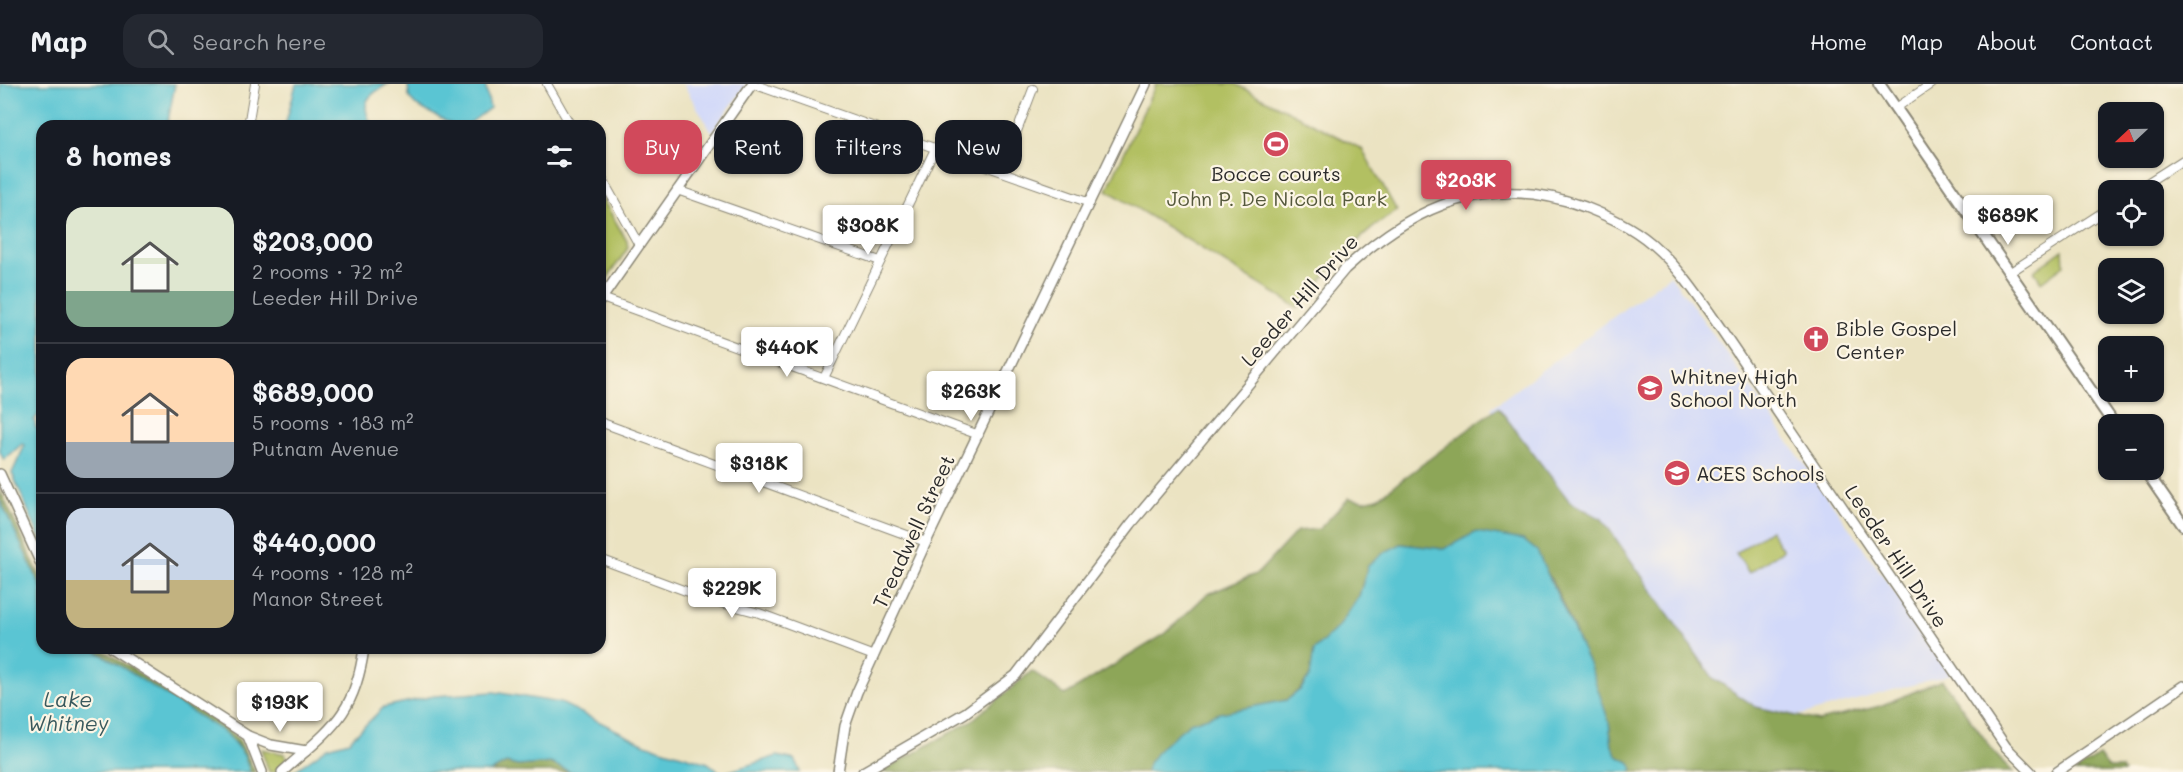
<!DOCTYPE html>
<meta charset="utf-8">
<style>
body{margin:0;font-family:Mali,sans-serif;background:#242831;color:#f1f3f6;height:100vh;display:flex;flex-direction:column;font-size:22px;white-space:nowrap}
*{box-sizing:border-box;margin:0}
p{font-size:20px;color:#9ea1a6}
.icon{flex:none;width:33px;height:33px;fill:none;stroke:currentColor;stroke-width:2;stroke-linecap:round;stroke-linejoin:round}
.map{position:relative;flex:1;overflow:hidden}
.side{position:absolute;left:36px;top:36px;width:570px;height:534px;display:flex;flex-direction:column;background:#171b24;border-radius:18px;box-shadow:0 2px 4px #0004}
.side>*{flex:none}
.hud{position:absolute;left:624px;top:36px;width:570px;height:54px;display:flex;gap:12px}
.needle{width:39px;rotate:248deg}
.tools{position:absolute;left:2098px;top:18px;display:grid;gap:12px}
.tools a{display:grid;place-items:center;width:66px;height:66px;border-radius:12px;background:#171b24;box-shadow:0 2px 4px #0004;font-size:30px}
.price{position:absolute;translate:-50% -51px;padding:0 14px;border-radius:6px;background:#fff;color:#222;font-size:20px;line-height:39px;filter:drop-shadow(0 2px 3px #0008)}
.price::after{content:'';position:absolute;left:50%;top:36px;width:18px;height:14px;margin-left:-9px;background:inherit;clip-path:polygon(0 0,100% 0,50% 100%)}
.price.active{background:#d1495b;color:#fff}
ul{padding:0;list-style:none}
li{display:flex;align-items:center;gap:18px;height:150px;padding:0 30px}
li+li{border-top:2px solid #363941}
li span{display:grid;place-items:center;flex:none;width:168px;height:120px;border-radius:18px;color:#555}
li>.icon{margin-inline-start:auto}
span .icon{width:72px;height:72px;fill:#fffc;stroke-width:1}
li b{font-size:26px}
h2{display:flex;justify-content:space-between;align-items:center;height:72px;padding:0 30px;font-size:26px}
.tag{padding:0 21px;border-radius:18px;background:#171b24;box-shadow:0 2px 4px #0004;font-size:21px;line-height:54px}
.tag.active{background:#d1495b;color:#fff}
header{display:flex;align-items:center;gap:36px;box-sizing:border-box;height:84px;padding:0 30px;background:#171b24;border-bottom:2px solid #363941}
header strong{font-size:28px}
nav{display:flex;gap:33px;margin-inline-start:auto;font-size:21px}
.search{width:420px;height:54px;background:#242831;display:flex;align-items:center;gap:15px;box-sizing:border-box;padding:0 21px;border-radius:18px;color:#9ea1a6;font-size:22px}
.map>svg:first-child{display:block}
</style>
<header>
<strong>Map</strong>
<div class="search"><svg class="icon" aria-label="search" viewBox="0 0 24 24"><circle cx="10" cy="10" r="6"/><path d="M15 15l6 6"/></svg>Search here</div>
<nav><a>Home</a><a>Map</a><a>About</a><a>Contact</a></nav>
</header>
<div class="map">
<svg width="2183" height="688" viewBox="0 0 2183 688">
<rect width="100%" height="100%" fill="#fcf5e5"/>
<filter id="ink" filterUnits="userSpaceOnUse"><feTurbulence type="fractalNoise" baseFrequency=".0167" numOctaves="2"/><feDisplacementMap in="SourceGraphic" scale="12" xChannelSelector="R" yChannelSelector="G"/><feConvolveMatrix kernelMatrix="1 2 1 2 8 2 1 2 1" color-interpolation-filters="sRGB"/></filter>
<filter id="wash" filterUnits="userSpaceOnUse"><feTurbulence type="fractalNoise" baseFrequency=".008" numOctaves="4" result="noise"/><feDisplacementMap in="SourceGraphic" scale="24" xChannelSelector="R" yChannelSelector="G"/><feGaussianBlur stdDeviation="1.35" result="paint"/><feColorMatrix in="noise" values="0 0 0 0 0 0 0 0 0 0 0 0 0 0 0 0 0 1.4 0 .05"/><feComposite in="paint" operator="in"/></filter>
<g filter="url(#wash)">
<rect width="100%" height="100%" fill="#ebe3c2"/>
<g fill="#d2d9f9">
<path d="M683,0H747L712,48Z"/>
<path d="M1670,191L1693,222L1952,590L1738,648L1491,324Z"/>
</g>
<g fill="#b2c062" stroke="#6e7646" stroke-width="1.5">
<path d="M1156,0H1235L1362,65L1397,127C1356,151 1329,188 1298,224L1107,106Z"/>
<path d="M600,111L627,157L628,164L600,205Z"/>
<path d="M2063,166L2064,181L2041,198L2034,187Z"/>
<path d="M1770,446L1783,466L1749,489L1736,469Z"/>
<path d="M261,665L285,670L287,674L275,688H269Z"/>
</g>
<g fill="#8da658" stroke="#5c6842" stroke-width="1.5">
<path d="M1498,323L1570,418L1602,435L1713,594L1756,623L1819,637L1880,622L1942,596L1997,672L2013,688H1630L1632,685L1629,678L1617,672L1612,662L1609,638L1576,550L1552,496L1523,456L1464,455L1444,465L1401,460L1368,482L1359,512L1340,542L1314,566L1310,592L1301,604L1287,616L1259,622L1149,679L1146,688H881L971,637L1032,587L1065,611L1165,550L1206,511L1258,489L1297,447L1319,445L1349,414L1364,417L1378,414Z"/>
<path d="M0,406L42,497V505L0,416Z"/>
<path d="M92,564H99L222,641L239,656L255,688H250L236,659Z"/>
<path d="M2099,672L2108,684H2122L2124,688H2075Z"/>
<path d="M506,679L518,682L550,679L571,688H490Z"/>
</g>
<g fill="#5ac5d3" stroke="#42787f" stroke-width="1.5">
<path d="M0,0H175L167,42H42V327L34,336L36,344L42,345V459L12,389L25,361L22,360L4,376L0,368Z"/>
<path d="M296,0H388C368,12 359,17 372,42H285Z"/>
<path d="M408,0H485L490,24L466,42H455L415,21L409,13Z"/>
<path d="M0,416L42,505V564H92L227,650L244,671L250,688H0Z"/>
<path d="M1476,448L1523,456L1537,467L1590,582L1609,638L1612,662L1617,672L1629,678L1633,685L1630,688H1146L1149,679L1161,663L1190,639L1220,629L1287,616L1301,605L1310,592L1314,566L1340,541L1359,512L1368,482L1385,468L1401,460L1444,465Z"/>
<path d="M494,608L561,619L645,660L708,679L720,688H571L550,679L518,682L506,679L490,688H293L328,663L349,657L384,623L434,612Z"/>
<path d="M777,672L795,676L800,688H727Z"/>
</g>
</g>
<g filter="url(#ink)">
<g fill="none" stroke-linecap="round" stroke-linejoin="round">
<defs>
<g id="minor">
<path d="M547,0L571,42"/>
<path d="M753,0L1090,119"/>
<path d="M1896,24L1931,0"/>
<path d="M248,42L255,0"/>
<path d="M1002,87L1033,5"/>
<path d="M600,91L639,161"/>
<path d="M677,106L880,177"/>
<path d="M2136,106L2183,76"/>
<path d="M2009,189L2109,124"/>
<path d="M602,214L979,351"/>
<path d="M824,294L936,63"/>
<path d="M600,338L926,458"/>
<path d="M600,475L710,516L759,529L874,572"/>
</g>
<g id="tertiary">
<path d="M600,217L752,0"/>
<path d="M0,390L42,482"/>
<path d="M111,564L248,652L271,661L306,667"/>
<path d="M248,652L262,688"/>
<path d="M282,688C330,645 355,632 364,564"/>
<path d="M838,688L845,642L857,608L926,458L1146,0"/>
<path d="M863,688L965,629L1016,591L1131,440L1345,185C1415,120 1490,88 1585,123C1610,133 1631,142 1652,160C1680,184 1700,215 1721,245L2006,663L2031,688"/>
<path d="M2057,688L2183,602"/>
</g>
<g id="secondary">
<path d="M1879,0L2114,340"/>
<path d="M2145,386L2183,441"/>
</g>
</defs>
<use href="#minor" stroke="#8b8776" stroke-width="10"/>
<use href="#tertiary" stroke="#8b8776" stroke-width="12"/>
<use href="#secondary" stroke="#8b8776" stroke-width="14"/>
<use href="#minor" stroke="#fff" stroke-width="8"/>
<use href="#tertiary" stroke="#fff" stroke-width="9"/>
<use href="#secondary" stroke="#fff" stroke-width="10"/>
</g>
</g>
<defs>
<symbol id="stadium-disc" viewBox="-11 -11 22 22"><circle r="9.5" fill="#d1495b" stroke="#fcf5e5"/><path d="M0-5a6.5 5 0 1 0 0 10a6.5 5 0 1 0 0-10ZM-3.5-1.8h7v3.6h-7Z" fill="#fff"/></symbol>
<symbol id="church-disc" viewBox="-11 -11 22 22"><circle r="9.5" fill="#d1495b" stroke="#fcf5e5"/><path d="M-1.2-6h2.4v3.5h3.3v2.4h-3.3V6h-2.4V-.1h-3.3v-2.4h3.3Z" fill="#fff"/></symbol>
<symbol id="school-disc" viewBox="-11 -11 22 22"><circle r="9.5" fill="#d1495b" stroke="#fcf5e5"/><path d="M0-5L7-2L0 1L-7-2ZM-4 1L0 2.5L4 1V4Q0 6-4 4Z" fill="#fff"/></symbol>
</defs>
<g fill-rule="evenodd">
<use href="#stadium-disc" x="1261" y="45" width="30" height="30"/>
<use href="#church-disc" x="1801" y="240" width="30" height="30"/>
<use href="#school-disc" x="1635" y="289" width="30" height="30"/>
<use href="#school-disc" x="1662" y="374" width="30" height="30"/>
</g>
<g text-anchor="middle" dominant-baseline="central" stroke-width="4.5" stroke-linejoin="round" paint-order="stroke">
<g font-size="20" fill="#2b2b2b" stroke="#fcf5e5" text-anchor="start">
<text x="1276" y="89" text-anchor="middle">Bocce courts</text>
<text x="1836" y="244">Bible Gospel<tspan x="1836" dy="23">Center</tspan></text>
<text x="1670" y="292">Whitney High<tspan x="1670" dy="23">School North</tspan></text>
<text x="1696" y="389">ACES Schools</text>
</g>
<g font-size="20" fill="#54583c" stroke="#fcf5e5">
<text x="1277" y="114">John P. De Nicola Park</text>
</g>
<g font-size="20" fill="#2b2b2b" stroke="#fcf5e5">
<text transform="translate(1299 216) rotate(-49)">Leeder Hill Drive</text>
<text transform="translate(913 447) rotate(-65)">Treadwell Street</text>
<text transform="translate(1897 472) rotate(56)">Leeder Hill Drive</text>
</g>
<g font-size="21" font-style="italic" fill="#39595d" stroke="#fcf5e5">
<text x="68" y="614">Lake<tspan x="68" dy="24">Whitney</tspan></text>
</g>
</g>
</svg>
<div class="tools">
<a><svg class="needle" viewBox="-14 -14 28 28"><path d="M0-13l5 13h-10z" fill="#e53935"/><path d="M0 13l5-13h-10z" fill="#9ea1a6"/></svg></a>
<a><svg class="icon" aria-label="locate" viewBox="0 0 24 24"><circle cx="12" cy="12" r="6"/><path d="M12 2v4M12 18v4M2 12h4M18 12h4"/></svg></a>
<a><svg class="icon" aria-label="layers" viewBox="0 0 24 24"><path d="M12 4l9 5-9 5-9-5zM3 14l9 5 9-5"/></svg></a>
<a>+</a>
<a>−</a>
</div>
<b class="price active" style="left:1466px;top:127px">$203K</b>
<b class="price" style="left:2008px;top:162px">$689K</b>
<b class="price" style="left:868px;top:172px">$308K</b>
<b class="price" style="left:787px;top:294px">$440K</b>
<b class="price" style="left:971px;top:338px">$263K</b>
<b class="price" style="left:759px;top:410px">$318K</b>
<b class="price" style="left:732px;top:535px">$229K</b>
<b class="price" style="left:280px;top:649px">$193K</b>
<div class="hud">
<a class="tag active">Buy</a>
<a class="tag">Rent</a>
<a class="tag">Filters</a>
<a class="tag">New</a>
</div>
<section class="side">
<h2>8 homes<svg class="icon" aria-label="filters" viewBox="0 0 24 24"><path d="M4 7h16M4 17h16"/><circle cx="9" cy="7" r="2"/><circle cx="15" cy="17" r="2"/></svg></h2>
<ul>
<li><span style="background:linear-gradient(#dfe7d0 70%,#7fa58c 0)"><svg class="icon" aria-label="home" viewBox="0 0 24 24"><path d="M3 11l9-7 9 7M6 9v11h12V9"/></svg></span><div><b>$203,000</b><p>2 rooms · 72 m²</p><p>Leeder Hill Drive</p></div></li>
<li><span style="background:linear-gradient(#ffd9b3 70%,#9aa5b1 0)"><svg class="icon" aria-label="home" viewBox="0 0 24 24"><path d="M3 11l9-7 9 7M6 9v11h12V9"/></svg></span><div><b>$689,000</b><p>5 rooms · 183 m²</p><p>Putnam Avenue</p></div></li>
<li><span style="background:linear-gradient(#c9d6e8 60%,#c2b280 0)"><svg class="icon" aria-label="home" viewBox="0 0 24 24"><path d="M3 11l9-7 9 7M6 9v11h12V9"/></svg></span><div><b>$440,000</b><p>4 rooms · 128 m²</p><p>Manor Street</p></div></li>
</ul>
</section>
</div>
